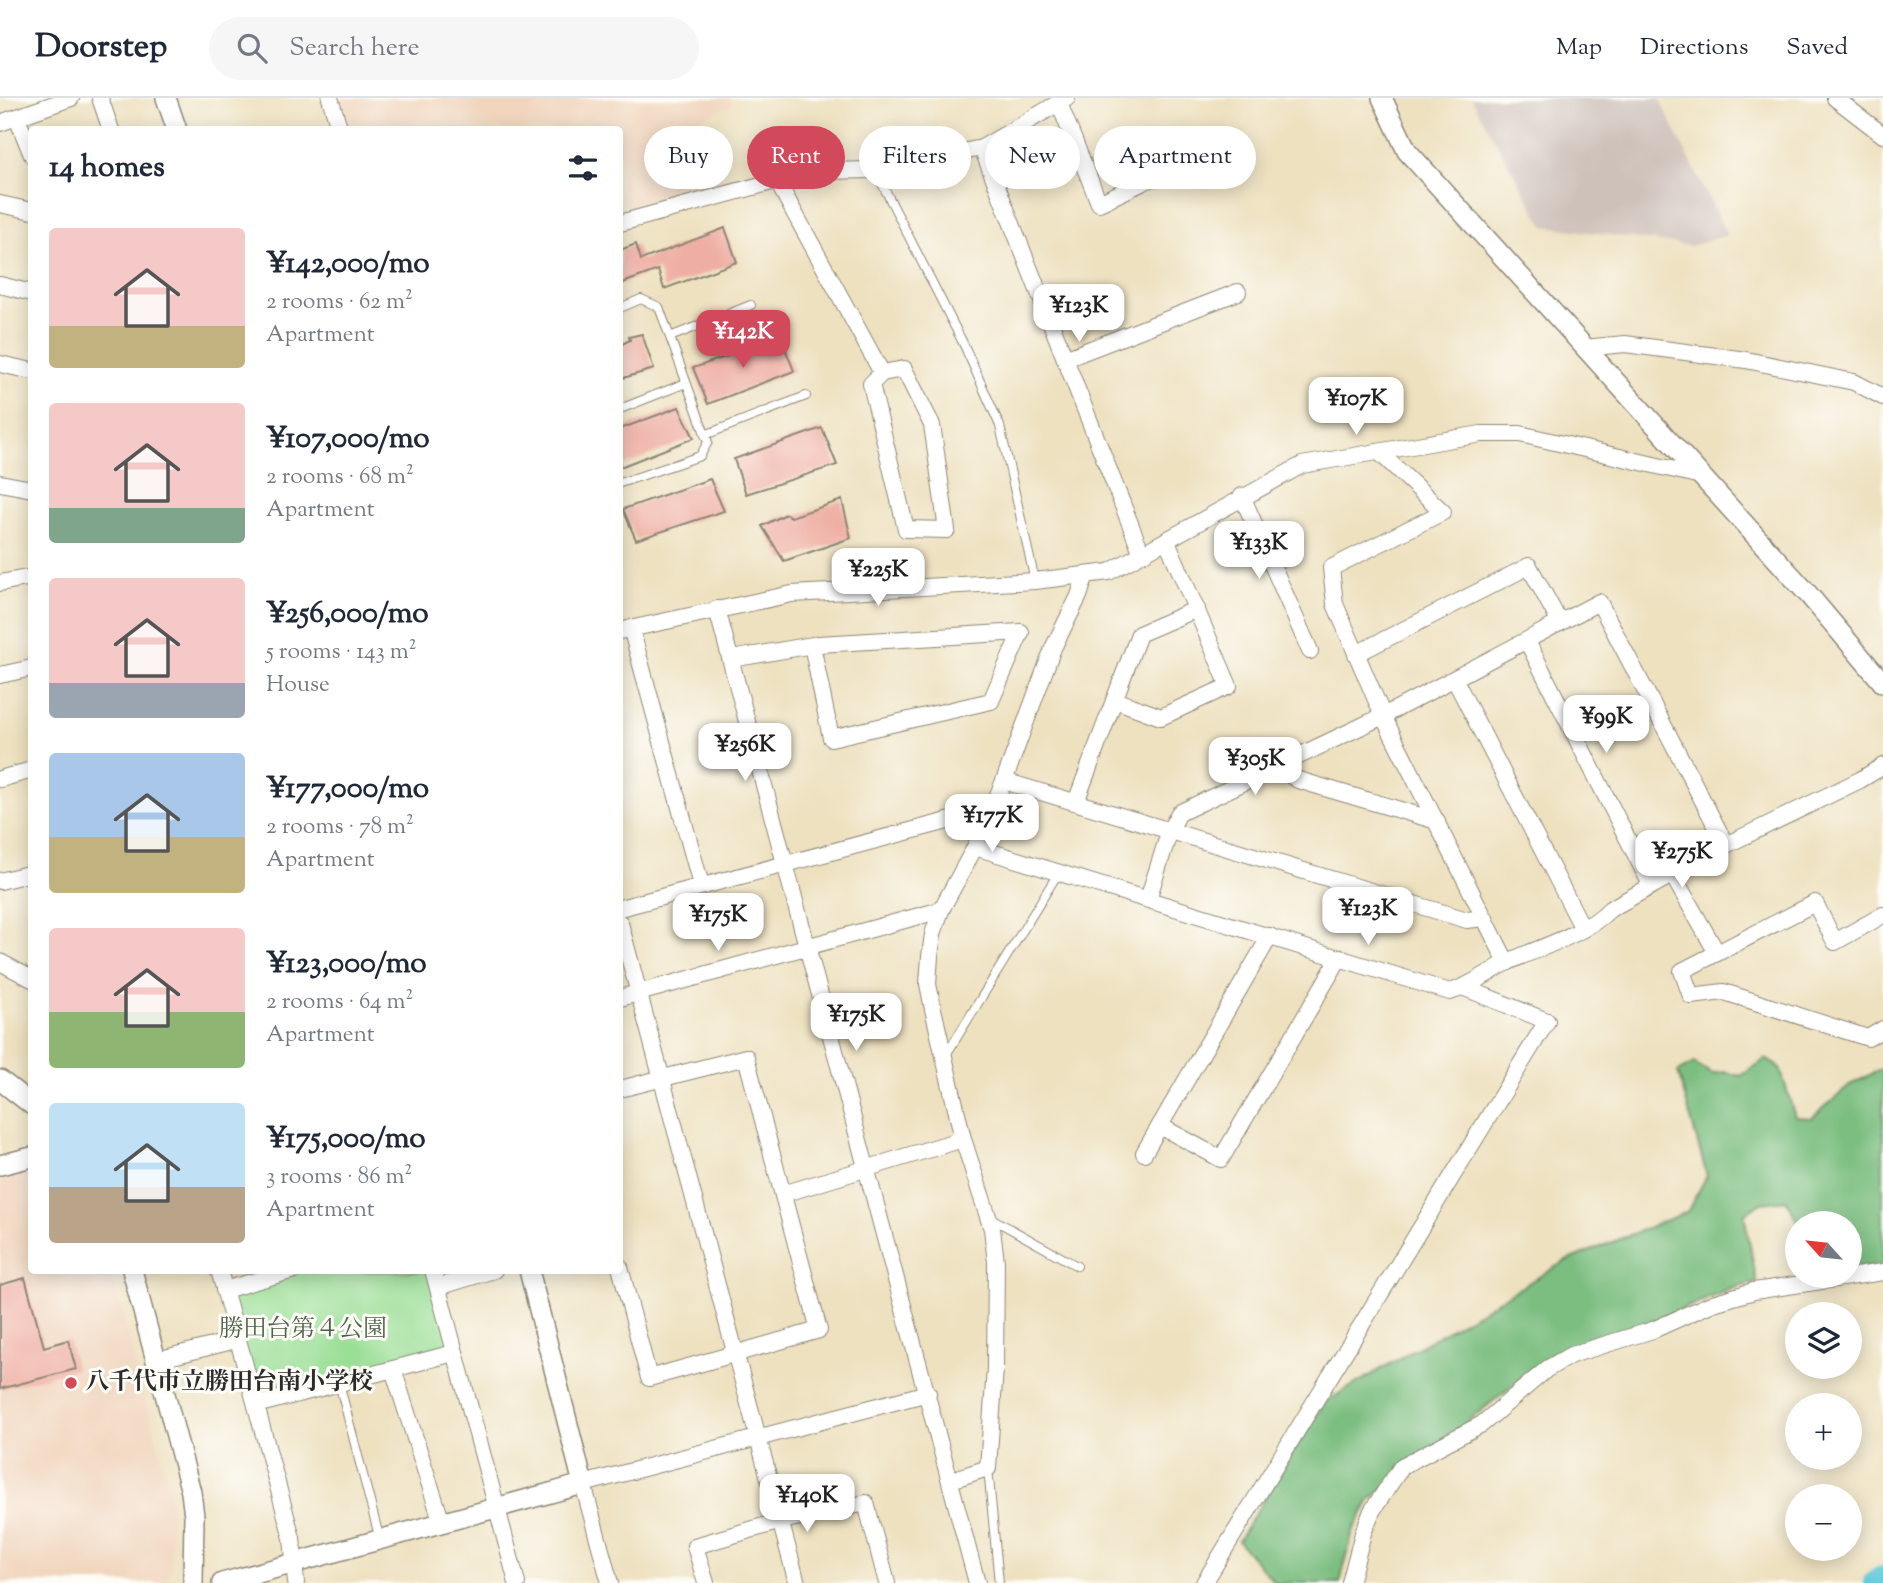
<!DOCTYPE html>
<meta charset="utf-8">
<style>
body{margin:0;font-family:"Sorts Mill Goudy","Noto Serif JP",serif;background:#f6f6f7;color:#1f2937;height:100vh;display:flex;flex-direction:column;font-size:26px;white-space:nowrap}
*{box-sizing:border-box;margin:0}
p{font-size:23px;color:#747a83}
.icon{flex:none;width:38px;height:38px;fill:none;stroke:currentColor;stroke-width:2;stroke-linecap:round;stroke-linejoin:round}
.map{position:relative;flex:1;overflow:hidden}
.side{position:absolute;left:28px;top:28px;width:595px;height:1148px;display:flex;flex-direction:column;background:#fff;border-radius:7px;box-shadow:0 4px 18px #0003}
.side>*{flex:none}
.hud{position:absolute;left:644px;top:28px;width:665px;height:63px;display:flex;gap:14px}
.needle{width:46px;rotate:297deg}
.fabs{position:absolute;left:1785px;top:1113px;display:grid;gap:14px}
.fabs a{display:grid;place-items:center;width:77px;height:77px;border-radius:50%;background:#fff;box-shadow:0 4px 18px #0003;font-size:35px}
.price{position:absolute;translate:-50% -60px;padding:0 16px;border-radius:14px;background:#fff;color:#222;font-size:23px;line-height:46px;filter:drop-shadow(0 2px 4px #0008)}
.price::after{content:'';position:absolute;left:50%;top:42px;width:21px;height:16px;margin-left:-10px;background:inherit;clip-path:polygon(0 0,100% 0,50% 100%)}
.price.active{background:#d1495b;color:#fff}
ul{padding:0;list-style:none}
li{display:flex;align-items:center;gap:21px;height:175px;padding:0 21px}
li span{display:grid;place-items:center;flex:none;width:196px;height:140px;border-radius:7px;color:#555}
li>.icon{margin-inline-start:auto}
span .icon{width:84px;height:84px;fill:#fffc;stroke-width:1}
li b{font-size:30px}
h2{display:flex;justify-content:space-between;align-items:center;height:84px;padding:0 21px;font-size:30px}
.tag{padding:0 24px;border-radius:32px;background:#fff;box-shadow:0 4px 18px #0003;font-size:24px;line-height:63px}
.tag.active{background:#d1495b;color:#fff}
header{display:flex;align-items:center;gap:42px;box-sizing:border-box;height:98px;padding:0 35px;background:#fff;border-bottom:2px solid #e0e1e3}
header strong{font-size:33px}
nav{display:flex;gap:38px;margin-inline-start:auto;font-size:24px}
.search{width:490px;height:63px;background:#f6f6f7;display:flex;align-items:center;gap:18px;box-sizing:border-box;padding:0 24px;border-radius:38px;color:#747a83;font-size:26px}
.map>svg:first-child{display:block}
</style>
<header>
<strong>Doorstep</strong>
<div class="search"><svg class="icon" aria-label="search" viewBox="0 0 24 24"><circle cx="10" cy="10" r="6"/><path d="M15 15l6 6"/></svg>Search here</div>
<nav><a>Map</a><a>Directions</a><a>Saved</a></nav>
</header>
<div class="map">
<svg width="1883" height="1485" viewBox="0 0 1883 1485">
<rect width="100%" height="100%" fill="#fdfcf7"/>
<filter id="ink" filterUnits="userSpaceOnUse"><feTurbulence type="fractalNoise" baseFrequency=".0143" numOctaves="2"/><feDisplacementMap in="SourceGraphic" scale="14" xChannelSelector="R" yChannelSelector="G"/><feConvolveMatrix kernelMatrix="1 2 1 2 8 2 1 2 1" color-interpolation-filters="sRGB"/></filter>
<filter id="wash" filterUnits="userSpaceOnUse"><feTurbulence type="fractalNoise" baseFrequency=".00686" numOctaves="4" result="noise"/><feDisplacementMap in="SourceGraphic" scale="28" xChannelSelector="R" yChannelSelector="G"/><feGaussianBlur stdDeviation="1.57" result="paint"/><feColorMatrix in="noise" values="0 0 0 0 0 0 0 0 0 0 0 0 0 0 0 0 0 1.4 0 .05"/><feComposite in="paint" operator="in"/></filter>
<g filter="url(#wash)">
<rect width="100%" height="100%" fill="#eee1c0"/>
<g fill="#f1d5bd">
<path d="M340,0H730L732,8L701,20L716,87L620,108V32L349,31Z"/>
<path d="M31,1072L32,1172L111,1173L171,1395L172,1473L164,1485H0V1080Z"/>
</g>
<path fill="#cec1ba" d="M1471,0H1659L1727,137L1691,148L1544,128Z"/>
<path fill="#9bdf97" stroke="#638561" stroke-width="2" d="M294,1173H433L454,1255L256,1307L224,1192Z"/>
<path fill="#7cbe80" stroke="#547456" stroke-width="2" d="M1766,961L1780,970L1795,1019L1812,1020L1852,986L1883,970V1167L1850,1172V1125H1799L1786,1102L1761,1105L1744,1116L1757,1185L1736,1189L1624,1235L1581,1246L1557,1256L1523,1279L1370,1402L1353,1433L1340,1485H1275L1238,1443L1325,1304L1566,1163L1687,1114L1707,1078L1678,974L1694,965L1712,976L1725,974L1741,978Z"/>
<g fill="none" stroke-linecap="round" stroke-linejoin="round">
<path stroke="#5dc7d7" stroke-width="30" d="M1878,1485L1883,1483"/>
</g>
<g id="blocks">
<g fill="#efaea3">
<path d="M725,130L737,164L664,191L658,172L620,186V152L636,146L641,162Z"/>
<path d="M642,236L654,271L620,281V247L630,242L629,239Z"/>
<path d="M781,240L794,273L708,306L693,270Z"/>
<path d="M679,309L694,340L620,369V331Z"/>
<path d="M822,330L837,367L746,396L734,361Z"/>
<path d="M710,381L724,413L636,442L623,411Z"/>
<path d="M842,402L851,440L784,463L762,428L786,416L791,419Z"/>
<path d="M25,1180L44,1249L68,1242L76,1271L0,1291V1187Z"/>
</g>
</g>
</g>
<g filter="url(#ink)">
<use href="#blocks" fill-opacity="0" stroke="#8c8676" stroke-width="2"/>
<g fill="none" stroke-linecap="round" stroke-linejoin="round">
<defs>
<g id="service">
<path d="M875,72L964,247L1000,328L1035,483"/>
<path d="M620,210L641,201L659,209L708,344L700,358L620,385"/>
<path d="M670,239L751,207"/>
<path d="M620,311L686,285"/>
<path d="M705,337L806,298"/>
<path d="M946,957L1057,777"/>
<path d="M991,1120L1077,1168"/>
<path d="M339,1285L380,1442"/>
<path d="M988,1370L999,1485"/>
</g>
<g id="minor">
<path d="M100,0L111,32"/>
<path d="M330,0L340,32"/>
<path d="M1835,0L1883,37"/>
<path d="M1059,5L1099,105L1196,59"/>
<path d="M17,20L32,57"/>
<path d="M0,25L71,0"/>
<path d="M982,50L1142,456"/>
<path d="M777,83L882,275L871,286L906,431L947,432L932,327L904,271L882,275"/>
<path d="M0,106L32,113"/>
<path d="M620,125L794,78L820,73L875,72L982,50L1067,0"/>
<path d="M0,187L32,195"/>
<path d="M1584,250L1625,246L1746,262L1854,284L1883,299"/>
<path d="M1065,261L1238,194"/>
<path d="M0,266L32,273"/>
<path d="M1379,354L1443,414L1331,470L1335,506L1383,618L1507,865"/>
<path d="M0,385L32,391"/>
<path d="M1242,398L1310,553"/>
<path d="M0,485L32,479"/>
<path d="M717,511L977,1485"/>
<path d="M631,530L701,787"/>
<path d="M620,533L792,496L1035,483L1109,474L1302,367L1481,336H1520L1697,377"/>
<path d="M1527,543L1651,787"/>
<path d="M1356,556L1529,468L1560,525"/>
<path d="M731,561L819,546L1021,534L991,603L831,640L812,547"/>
<path d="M0,577L32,570"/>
<path d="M1455,582L1583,831"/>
<path d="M1115,602L1161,619L1229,588L1167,443"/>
<path d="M1283,666L1290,677L1298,682L1437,723"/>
<path d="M0,681L32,672"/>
<path d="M1004,683L1467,822L1485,820"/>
<path d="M1076,704L1139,536L1197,511"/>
<path d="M975,749L1450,894C1472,888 1488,874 1508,864C1542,848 1583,838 1610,811L1726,747L1860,682L1883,668"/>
<path d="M1672,776L1717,855"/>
<path d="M0,783L32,775"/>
<path d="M1148,801L1170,732L1179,715L1383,618L1599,504L1726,747"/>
<path d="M620,810L993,711"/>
<path d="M1883,817L1835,844L1815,805L1682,873L1691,898L1724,894L1868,940L1883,931"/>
<path d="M620,825L797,1485"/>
<path d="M0,864L32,881"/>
<path d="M620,900L941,812"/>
<path d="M620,991L746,959L819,1232L649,1280L620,1169"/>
<path d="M1160,1028L1221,1061L1340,859"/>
<path d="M1144,1055L1270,838"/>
<path d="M783,1096L963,1041"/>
<path d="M219,1172L292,1440L296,1485"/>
<path d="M433,1172L517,1485"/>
<path d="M438,1189L494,1172"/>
<path d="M224,1192L294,1172"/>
<path d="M157,1262L236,1242"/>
<path d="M393,1271L442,1425"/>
<path d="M256,1307L454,1255"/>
<path d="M951,1382L988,1370L995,1270L996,1164L992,1131L963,1041L933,911L928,886L930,858L933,836L941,812L975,749L1004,683L1053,550L1079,498L1085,479"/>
<path d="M610,1485L583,1386L928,1295"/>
<path d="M706,1485L695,1448L781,1423L866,1405L887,1485"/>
<path d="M1204,1485L1547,923L1465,890"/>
<path d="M1350,1485L1363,1435L1372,1413L1402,1368L1482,1326L1547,1271L1571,1257L1653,1232L1713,1205L1754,1193L1883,1174"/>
</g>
<g id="tertiary">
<path d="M166,0L177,32"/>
<path d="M1382,0L1407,53L1808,496L1883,585"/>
<path d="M0,982L32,1007"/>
<path d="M0,1067L32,1059"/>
<path d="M132,1172L191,1394L194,1418L193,1485"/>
<path d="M222,1485L583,1386L529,1172"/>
</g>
</defs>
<use href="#service" stroke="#8c8676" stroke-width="10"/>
<use href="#minor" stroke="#8c8676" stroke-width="18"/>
<use href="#tertiary" stroke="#8c8676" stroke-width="22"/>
<use href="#service" stroke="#fff" stroke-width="8"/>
<use href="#minor" stroke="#fff" stroke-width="16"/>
<use href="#tertiary" stroke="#fff" stroke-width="19"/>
</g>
</g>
<circle fill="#d1495b" stroke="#fdfcf7" stroke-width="2.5" cx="71" cy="1285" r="7"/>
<g text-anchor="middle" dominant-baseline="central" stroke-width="6" stroke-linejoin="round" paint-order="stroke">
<g font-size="24" fill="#4d614b" stroke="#fdfcf7">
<text x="303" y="1232">勝田台第４公園</text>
</g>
<g font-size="24" font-weight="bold" fill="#2b2b2b" stroke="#fdfcf7" text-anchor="start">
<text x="85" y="1285">八千代市立勝田台南小学校</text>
</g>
</g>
</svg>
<div class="fabs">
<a><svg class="needle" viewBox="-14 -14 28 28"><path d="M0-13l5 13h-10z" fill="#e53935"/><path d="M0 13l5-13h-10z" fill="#747a83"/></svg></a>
<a><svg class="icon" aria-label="layers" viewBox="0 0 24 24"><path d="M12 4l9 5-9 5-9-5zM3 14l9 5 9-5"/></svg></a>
<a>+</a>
<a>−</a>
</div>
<b class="price" style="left:1079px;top:246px">¥123K</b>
<b class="price active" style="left:743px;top:272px">¥142K</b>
<b class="price" style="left:1356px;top:339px">¥107K</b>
<b class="price" style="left:1259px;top:483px">¥133K</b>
<b class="price" style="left:878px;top:510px">¥225K</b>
<b class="price" style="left:1606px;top:657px">¥99K</b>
<b class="price" style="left:745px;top:685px">¥256K</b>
<b class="price" style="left:1255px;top:699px">¥305K</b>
<b class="price" style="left:992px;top:756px">¥177K</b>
<b class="price" style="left:1682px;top:792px">¥275K</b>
<b class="price" style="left:1368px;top:849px">¥123K</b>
<b class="price" style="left:718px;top:855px">¥175K</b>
<b class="price" style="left:856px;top:955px">¥175K</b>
<b class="price" style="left:807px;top:1436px">¥140K</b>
<div class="hud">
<a class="tag">Buy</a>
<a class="tag active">Rent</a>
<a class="tag">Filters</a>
<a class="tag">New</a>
<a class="tag">Apartment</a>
</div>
<section class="side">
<h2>14 homes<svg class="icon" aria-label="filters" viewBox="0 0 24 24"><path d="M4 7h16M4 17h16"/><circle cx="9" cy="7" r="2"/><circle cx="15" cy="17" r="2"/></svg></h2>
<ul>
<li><span style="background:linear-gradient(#f6c9c9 70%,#c2b280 0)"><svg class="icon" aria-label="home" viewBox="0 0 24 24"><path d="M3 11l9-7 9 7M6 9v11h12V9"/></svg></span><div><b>¥142,000/mo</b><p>2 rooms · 62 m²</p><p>Apartment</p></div></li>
<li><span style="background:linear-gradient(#f6c9c9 75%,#7fa58c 0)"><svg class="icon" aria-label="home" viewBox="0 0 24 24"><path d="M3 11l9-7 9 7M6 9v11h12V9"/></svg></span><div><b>¥107,000/mo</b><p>2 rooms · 68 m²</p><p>Apartment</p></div></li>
<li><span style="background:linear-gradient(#f6c9c9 75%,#9aa5b1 0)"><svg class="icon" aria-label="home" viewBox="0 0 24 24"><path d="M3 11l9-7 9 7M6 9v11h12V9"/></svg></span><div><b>¥256,000/mo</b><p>5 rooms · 143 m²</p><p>House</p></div></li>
<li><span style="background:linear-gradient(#a9c7e8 60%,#c2b280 0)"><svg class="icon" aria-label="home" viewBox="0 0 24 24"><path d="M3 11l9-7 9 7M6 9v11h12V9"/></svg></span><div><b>¥177,000/mo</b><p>2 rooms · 78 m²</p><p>Apartment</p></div></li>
<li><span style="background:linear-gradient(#f6c9c9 60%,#8fb573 0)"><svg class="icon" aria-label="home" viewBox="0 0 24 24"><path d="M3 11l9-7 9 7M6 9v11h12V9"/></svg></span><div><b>¥123,000/mo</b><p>2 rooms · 64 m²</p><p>Apartment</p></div></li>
<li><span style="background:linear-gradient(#bfe0f5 60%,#b9a48a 0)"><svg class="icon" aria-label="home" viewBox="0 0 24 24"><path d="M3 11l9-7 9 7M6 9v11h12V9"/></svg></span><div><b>¥175,000/mo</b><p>3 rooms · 86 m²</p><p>Apartment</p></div></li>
</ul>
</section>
</div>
